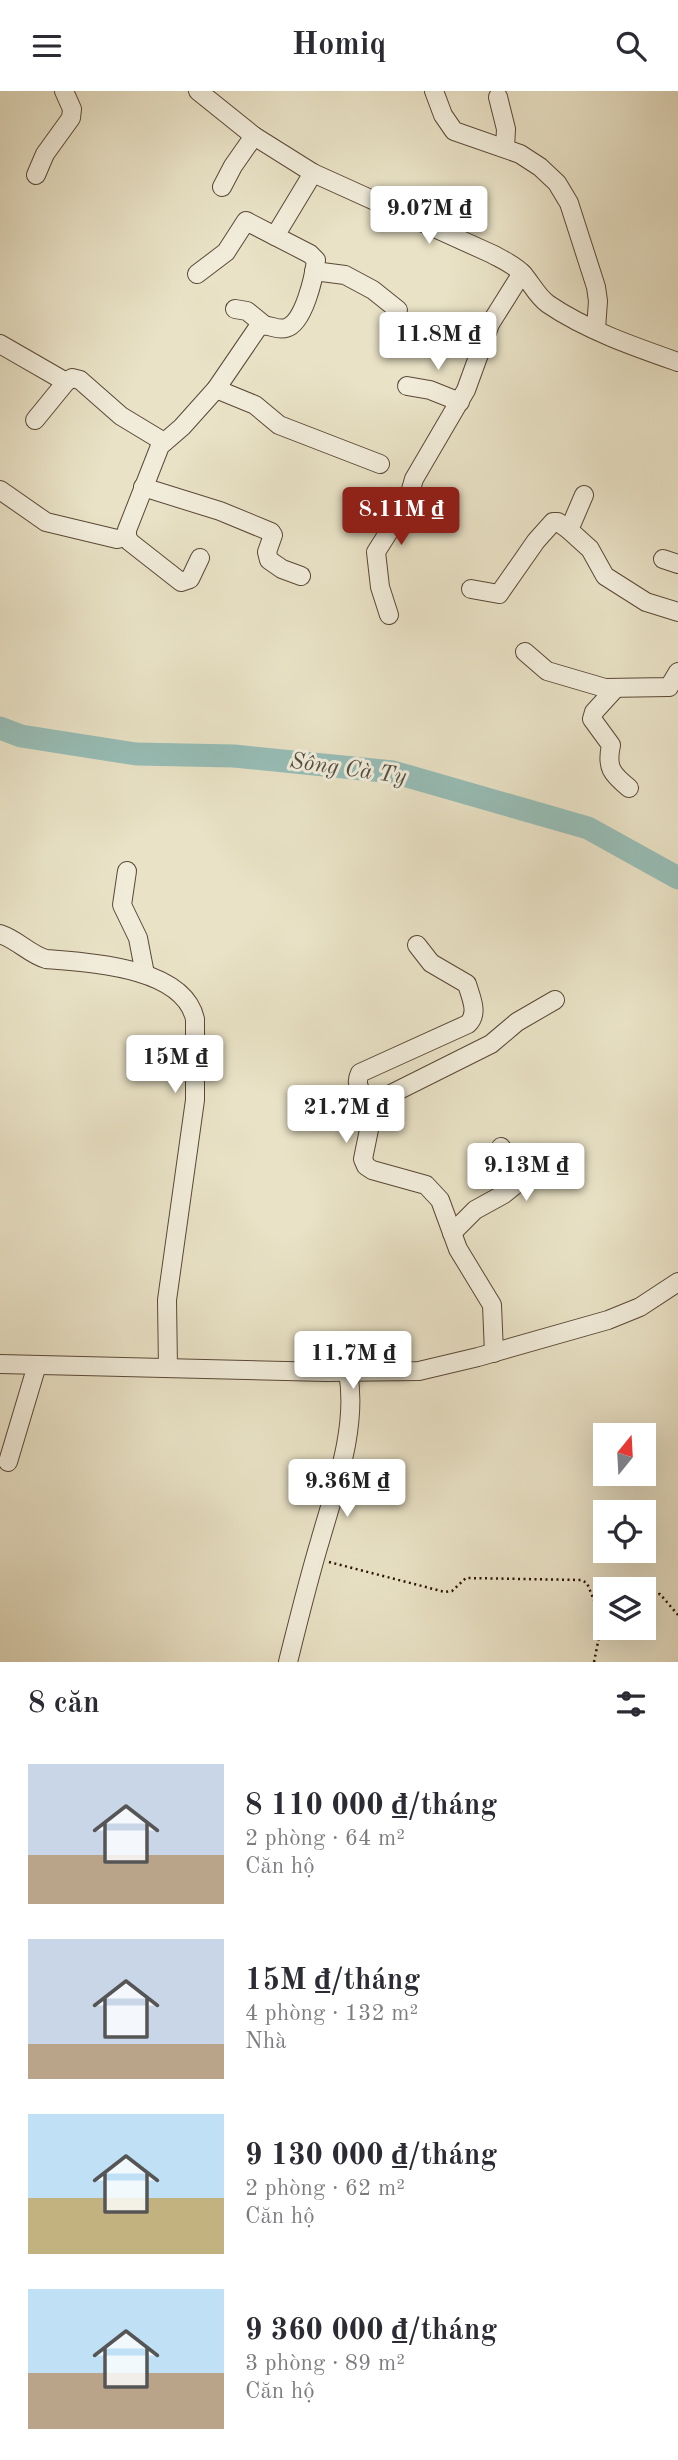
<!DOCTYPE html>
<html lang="vi">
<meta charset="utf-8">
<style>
body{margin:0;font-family:"Old Standard TT",serif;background:#f7f7f7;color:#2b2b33;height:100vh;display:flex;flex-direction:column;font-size:26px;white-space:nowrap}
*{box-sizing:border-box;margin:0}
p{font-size:23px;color:#7c7c81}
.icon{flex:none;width:38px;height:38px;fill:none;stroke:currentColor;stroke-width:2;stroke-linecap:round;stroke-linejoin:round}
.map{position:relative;height:1571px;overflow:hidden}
.panel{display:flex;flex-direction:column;background:#fff;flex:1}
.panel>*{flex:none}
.needle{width:46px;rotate:18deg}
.controls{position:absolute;left:593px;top:1332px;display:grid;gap:14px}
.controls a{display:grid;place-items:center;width:63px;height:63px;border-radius:0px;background:#fff;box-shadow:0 7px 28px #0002;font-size:35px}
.price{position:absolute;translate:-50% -60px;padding:0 16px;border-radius:7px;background:#fff;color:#222;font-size:23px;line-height:46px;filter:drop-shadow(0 2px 4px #0008)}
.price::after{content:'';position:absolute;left:50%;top:42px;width:21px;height:16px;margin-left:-10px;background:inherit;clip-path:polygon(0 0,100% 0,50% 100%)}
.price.on{background:#8f2418;color:#fff}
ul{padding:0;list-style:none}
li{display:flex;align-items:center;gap:21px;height:175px;padding:0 28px}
li span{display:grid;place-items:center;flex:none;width:196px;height:140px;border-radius:0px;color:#555}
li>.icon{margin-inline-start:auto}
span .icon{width:84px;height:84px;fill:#fffc;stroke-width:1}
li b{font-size:30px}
h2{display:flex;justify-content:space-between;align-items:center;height:84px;padding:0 28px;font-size:30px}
header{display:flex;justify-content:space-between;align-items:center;height:91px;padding:0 28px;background:#fff;font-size:32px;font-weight:800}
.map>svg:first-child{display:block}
</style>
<header><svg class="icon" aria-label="menu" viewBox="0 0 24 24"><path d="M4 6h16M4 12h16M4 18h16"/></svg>Homiq<svg class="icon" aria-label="search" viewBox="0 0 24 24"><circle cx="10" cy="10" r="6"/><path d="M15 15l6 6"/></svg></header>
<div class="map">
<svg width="678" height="1571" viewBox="0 0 678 1571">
<rect width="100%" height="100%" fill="#e9e2c6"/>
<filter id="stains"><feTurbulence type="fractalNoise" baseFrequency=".00286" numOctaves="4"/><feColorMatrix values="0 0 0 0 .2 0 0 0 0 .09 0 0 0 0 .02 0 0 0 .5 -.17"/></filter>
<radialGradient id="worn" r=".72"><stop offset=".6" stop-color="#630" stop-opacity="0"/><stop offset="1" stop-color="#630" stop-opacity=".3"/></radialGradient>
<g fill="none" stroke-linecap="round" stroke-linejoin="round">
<path stroke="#97bdb6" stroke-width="23" d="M0,637L21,645L136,663L234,665L393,681L588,737L678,787"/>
<defs>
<g id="minor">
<path d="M198,0L254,45L313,82L492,163C503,169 515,174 524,184C532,194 538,206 548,213C586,239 635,256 678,271"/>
<path d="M434,0L443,24L454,40L520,63L540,76L557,92L569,112L596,196L598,210L596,238"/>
<path d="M498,6L506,38L505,57"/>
<path d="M36,84L45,63L71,27L72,18L64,0"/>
<path d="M222,96L233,75L254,45"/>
<path d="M314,180L345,184L373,199L398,219"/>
<path d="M197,183L226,161L246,130L275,145"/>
<path d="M235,218L247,220L263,233"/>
<path d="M0,253L66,291"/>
<path d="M407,295L430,299L460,311"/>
<path d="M216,298L255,314L279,334L380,373"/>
<path d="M35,329L66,291L72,287L80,289L121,325L164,351"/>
<path d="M143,396L220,420L271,441L273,444L267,461L269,469L282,478L301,485"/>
<path d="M0,399L46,431L117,448L127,446"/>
<path d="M584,404L569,439L590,458L605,485L646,511L678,521"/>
<path d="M200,467L190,488L181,491L130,451L127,446V439L160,355L182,336L216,298L259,235C269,232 276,240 286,237C304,232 314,186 316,169L310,163L275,145L313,82"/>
<path d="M663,468L678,473"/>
<path d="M471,498L499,503L536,450L553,431H558L569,439"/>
<path d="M389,524L380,496L376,461L407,412L414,388L466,299L490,233L522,182"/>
<path d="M525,561L547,580L605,597L669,596L678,581"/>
<path d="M615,598L594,621L592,628L611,654C606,677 612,683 629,697"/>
<path d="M127,780L122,814L138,847L145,883"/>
<path d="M0,843C18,849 29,863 46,868C91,872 183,876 195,928V1009L167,1209L168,1277"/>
<path d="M374,1014C364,1004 353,996 360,982L468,933C479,922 471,907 467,893L431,872L417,854"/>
<path d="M452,1142L475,1119L504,1103L514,1095C518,1079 509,1069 501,1056"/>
<path d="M494,1262L492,1214L458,1158L440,1109L426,1094L372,1079L366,1075L363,1068L374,1014L379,1009L491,953L517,931L555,909"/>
<path d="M0,1273L327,1281L419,1280L478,1266L608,1229L640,1216L678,1191"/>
<path d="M8,1371L37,1274"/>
<path d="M288,1571C298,1531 308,1490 320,1450C335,1397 358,1337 348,1281"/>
</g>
</defs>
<use href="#minor" stroke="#5a4836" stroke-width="20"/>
<g stroke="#2b1406" stroke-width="2.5" stroke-dasharray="2 3.5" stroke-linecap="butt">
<path d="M329,1471L445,1501L452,1500L466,1487L581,1489L587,1492L603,1532"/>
<path d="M644,1510L649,1505L660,1503L678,1524"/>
<path d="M594,1571L601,1536L606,1530"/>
</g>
<use href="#minor" stroke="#f1ecda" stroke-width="18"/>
</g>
<g text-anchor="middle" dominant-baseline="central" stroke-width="6" stroke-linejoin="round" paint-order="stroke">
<g font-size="23" font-style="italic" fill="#514f44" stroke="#f1ecda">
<text transform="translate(348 678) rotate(8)">Sông Cà Ty</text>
</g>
</g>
<rect width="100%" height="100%" filter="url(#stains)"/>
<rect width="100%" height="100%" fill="url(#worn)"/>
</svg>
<div class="controls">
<a><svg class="needle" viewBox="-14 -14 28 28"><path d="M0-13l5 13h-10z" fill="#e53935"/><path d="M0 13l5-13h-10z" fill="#7c7c81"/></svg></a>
<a><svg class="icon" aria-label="locate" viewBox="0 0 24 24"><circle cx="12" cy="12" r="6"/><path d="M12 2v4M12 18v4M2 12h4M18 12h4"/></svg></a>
<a><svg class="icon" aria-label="layers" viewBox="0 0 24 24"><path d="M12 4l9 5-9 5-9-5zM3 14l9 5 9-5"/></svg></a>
</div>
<b class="price" style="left:429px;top:155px">9.07M ₫</b>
<b class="price" style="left:438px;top:281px">11.8M ₫</b>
<b class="price on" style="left:401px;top:456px">8.11M ₫</b>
<b class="price" style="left:175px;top:1004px">15M ₫</b>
<b class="price" style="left:346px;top:1054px">21.7M ₫</b>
<b class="price" style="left:526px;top:1112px">9.13M ₫</b>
<b class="price" style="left:353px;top:1300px">11.7M ₫</b>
<b class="price" style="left:347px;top:1428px">9.36M ₫</b>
</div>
<section class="panel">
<h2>8 căn<svg class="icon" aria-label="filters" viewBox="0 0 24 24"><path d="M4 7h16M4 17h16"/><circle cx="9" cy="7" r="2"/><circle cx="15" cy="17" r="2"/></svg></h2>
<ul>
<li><span style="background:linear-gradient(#c9d6e8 65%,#b9a48a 0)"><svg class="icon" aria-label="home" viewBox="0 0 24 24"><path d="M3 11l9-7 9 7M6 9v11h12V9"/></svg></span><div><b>8 110 000 ₫/tháng</b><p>2 phòng · 64 m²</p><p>Căn hộ</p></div></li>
<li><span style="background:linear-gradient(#c9d6e8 75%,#b9a48a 0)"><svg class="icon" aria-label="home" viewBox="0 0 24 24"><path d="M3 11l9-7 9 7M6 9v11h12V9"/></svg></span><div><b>15M ₫/tháng</b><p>4 phòng · 132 m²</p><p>Nhà</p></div></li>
<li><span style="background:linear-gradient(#bfe0f5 60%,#c2b280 0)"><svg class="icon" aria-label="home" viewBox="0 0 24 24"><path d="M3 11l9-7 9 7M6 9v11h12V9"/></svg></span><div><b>9 130 000 ₫/tháng</b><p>2 phòng · 62 m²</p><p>Căn hộ</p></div></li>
<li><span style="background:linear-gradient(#bfe0f5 60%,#b9a48a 0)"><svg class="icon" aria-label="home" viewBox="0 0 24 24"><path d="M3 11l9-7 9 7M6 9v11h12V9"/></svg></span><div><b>9 360 000 ₫/tháng</b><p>3 phòng · 89 m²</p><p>Căn hộ</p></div></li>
</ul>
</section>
